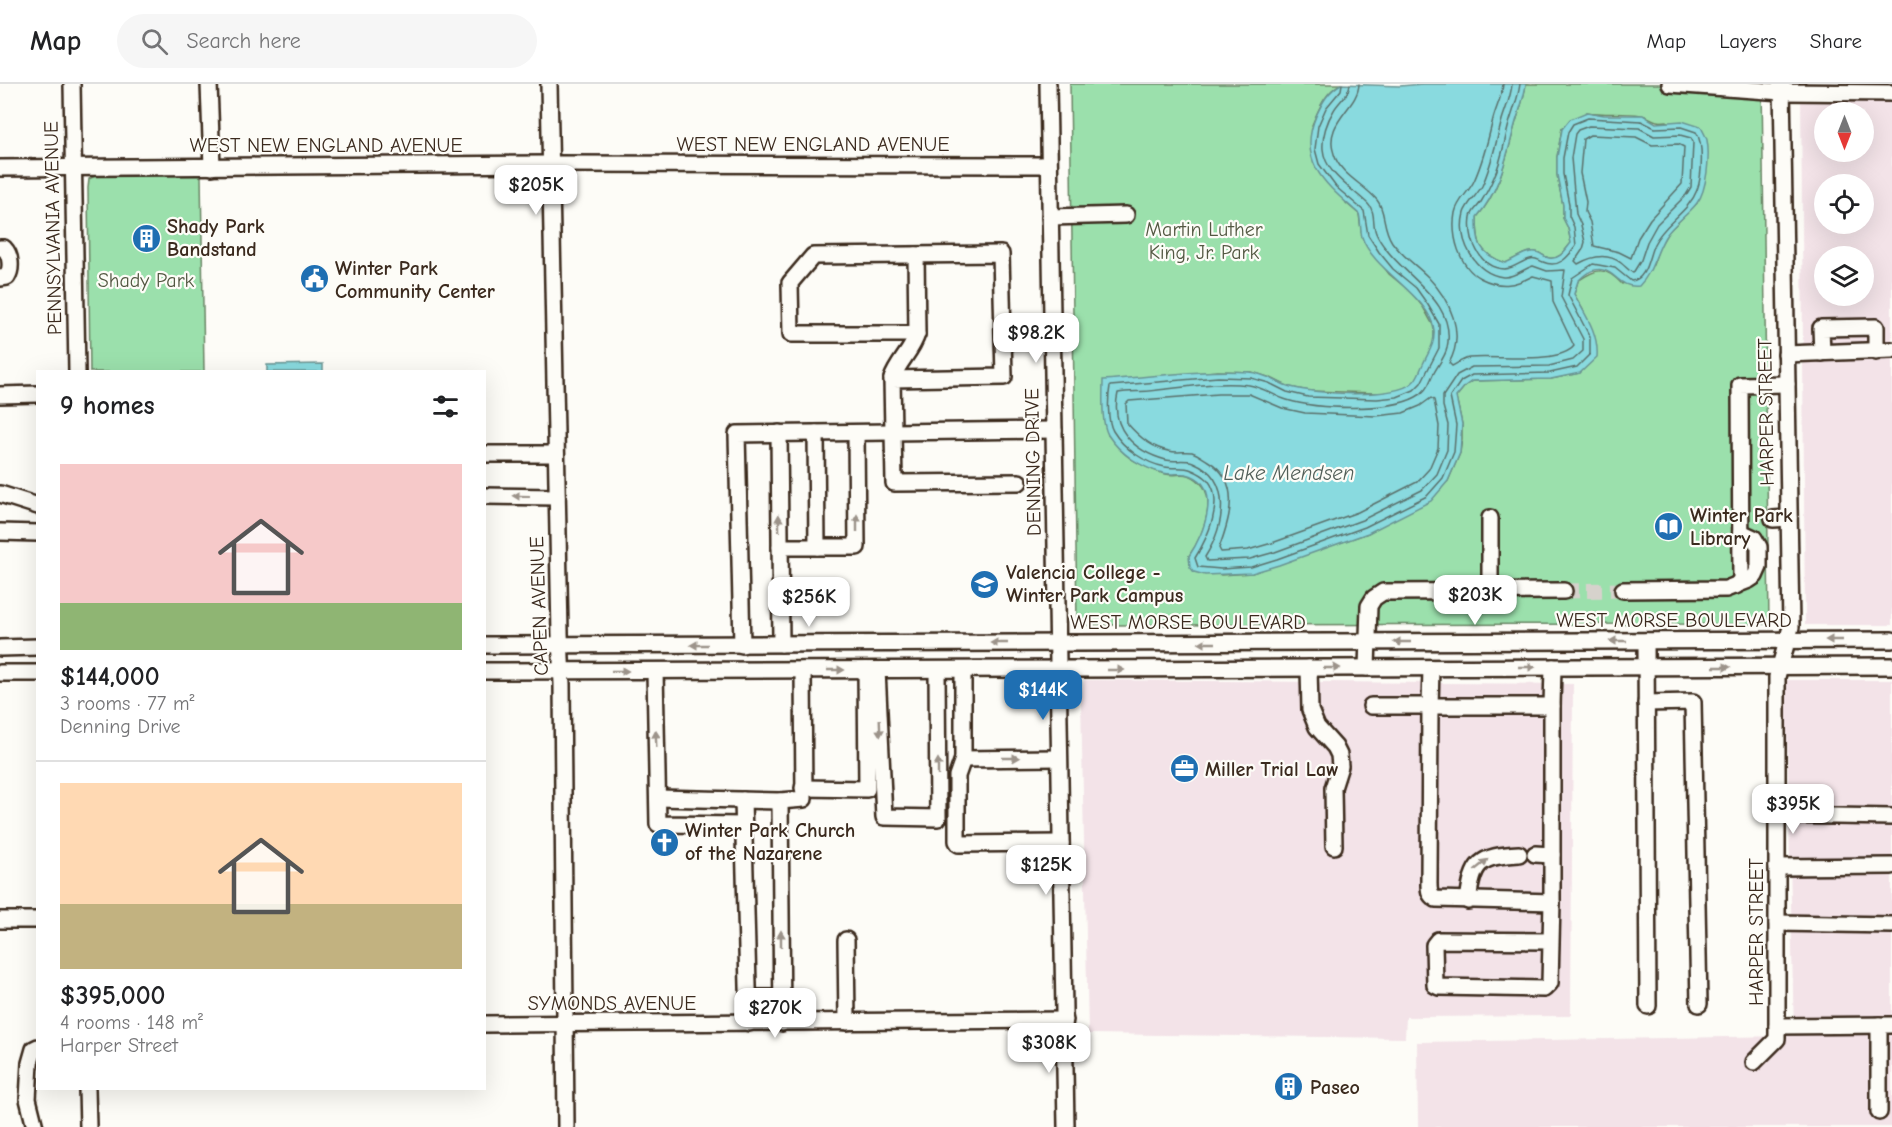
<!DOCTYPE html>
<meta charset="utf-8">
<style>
body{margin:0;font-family:"Comic Neue",sans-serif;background:#f6f6f6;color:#202124;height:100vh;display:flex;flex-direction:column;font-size:22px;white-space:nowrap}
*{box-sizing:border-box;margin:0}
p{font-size:20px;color:#757577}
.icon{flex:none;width:33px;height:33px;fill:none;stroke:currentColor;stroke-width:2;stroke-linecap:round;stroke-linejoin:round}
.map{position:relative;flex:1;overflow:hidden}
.sheet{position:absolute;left:36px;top:286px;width:450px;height:720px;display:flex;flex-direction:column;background:#fff;border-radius:0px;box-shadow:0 6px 24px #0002}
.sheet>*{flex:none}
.needle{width:39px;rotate:180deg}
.buttons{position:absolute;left:1814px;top:18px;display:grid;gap:12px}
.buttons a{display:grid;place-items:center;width:60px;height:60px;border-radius:50%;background:#fff;box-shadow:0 6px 24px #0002;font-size:30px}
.price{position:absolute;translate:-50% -51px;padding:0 14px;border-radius:12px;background:#fff;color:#222;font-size:20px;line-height:39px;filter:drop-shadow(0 2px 3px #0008)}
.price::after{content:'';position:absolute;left:50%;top:36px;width:18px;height:14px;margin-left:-9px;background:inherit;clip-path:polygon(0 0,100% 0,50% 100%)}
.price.on{background:#1f6fb2;color:#fff}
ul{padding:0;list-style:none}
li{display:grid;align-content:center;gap:12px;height:318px;padding:0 24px}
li+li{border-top:2px solid #e0e0e0}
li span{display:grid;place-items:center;height:186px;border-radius:0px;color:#555}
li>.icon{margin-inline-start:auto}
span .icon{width:108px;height:108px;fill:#fffc;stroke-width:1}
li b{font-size:26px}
h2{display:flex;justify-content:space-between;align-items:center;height:72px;padding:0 24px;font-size:26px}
header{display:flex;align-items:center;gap:36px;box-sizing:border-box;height:84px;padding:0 30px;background:#fff;border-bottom:2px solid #e0e0e0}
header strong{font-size:28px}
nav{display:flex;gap:33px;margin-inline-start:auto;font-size:21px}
.search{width:420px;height:54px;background:#f6f6f6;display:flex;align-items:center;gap:15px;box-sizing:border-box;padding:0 21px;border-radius:33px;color:#757577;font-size:22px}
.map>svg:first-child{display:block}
</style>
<header>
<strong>Map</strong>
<div class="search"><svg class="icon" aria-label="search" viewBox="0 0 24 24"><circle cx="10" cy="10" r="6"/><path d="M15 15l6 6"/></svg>Search here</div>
<nav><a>Map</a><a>Layers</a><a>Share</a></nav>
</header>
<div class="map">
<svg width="1892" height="1043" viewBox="0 0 1892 1043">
<rect width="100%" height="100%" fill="#fdfcf7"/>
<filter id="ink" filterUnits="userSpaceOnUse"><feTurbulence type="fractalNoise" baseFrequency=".0167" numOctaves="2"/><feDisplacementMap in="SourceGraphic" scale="12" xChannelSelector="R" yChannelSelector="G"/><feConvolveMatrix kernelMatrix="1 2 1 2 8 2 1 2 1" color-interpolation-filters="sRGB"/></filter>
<g filter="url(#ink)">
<g fill="#f3e3e8" fill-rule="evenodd">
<path d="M1801,0H1892V541H1805ZM1824,28H1863V68H1824ZM1824,100H1863V140H1824ZM1824,172H1863V212H1824Z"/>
<path d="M1084,596L1573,600L1571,932L1406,933L1405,954L1088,950L1081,615Z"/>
<path d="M1786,596H1892V1043H1418L1417,958L1794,952Z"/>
</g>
<g fill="#9be0ac" stroke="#6b8565" stroke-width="1.5">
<path d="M1070,0H1341C1325,8 1319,25 1312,41L1346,119L1359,130L1362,153L1389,190L1411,208L1423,223L1434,243V262L1417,295L1411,301L1395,308L1377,309L1309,307L1289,303L1271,294L1252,288L1218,287L1148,293L1108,351C1116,360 1124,372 1135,377C1144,382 1156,388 1166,390C1173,392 1182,389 1189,391C1223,405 1204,450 1189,472L1221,491L1252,489L1368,449L1398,432L1448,397L1460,369L1462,355V340L1456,313L1465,302L1472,297L1551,295L1580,289L1583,226L1574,210L1578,197C1597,184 1605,182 1622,200L1653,181L1659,163L1668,148L1697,119L1707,81L1667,37C1651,39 1653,33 1641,31C1623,28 1605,31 1587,28L1562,44L1557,73V91L1563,121V134L1568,144L1571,159C1565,166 1560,176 1549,174C1544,173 1540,168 1536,168C1526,166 1514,176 1505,179C1478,169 1477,159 1477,133C1500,107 1506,74 1515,41C1519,27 1524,15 1526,0H1762L1769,540L1077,541Z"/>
<path d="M99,90L201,91L204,288H90L88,104L89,95Z"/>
</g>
<g fill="#89dadf" stroke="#6a9492" stroke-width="1.5">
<path d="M1341,0L1400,2L1422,0H1526C1524,15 1519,27 1515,41C1506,74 1500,106 1477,133C1477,159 1478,169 1505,179C1514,176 1526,166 1536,168C1540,168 1544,173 1549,174C1560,176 1565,166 1571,159L1568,144L1563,134V121L1557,91V73L1562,45L1570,35L1587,28L1604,31H1643L1656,39L1682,37L1701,43C1703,47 1706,52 1707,56C1710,72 1707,106 1697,119C1687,132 1673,140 1665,153C1655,170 1653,188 1639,202C1617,205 1614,182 1595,186C1589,187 1582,193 1578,197L1574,210C1585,230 1599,249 1597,273L1580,289L1551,295L1472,297L1465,302L1456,313L1462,340L1460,369L1448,397L1431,417L1368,449L1279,481L1252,489L1205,491L1194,488L1190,483L1189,472C1203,452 1225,399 1186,390C1179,389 1171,391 1163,389C1142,384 1120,370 1108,351C1101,339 1103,311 1103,296C1151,293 1200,285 1249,288C1265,289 1277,299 1291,303C1315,310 1394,315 1412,299C1418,295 1420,286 1423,280C1429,267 1435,260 1434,246C1430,212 1373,187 1362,153C1360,146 1361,137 1359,130C1328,102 1296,79 1316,32C1322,19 1328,7 1341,0Z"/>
<path d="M323,280V288H267V281Z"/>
</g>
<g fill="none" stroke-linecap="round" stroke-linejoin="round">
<g stroke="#5a706b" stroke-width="1.5">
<path d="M1342,0L1341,6L1326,24L1318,42L1315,65L1319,80L1336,103L1364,127L1368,151L1379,168L1393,185L1416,204L1428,221L1439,240V264L1421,299L1414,306L1397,313L1377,315L1308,313L1287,308L1269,299L1251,294L1218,293L1110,302C1108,313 1107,337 1113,347C1124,365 1145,379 1165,383C1174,385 1184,382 1192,386C1197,388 1204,392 1208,396C1225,417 1207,455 1195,474L1198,483L1221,485L1251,483L1277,475L1365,443L1427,412L1443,394L1454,368L1456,341L1450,313L1461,297L1472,291L1550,289L1577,283L1590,270V253L1568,211L1572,194L1593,180L1615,184L1631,197C1647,196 1648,172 1654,160C1664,139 1689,128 1697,106C1702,93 1704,59 1696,48L1681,43L1655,44L1641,37L1588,34L1573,40L1568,48L1563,74V90L1569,120V132L1574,143L1576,162C1568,173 1559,185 1543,178C1538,176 1535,173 1530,175C1521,177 1514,185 1504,185C1479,184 1468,155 1471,133C1472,127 1478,123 1481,118C1486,110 1490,102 1494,93C1502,76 1504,58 1509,40C1513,26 1518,15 1520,0"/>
<path d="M1350,0C1349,11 1339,17 1334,26C1327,37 1322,52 1323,65C1325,90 1352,104 1368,120C1376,128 1372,140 1376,149C1378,154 1382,160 1386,165C1408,195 1457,219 1447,264C1445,274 1436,283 1432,293C1429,301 1425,309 1416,313C1389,328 1316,325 1287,316C1274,312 1263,303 1249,301C1216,297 1182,304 1149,307C1139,308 1128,307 1118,309C1110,344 1133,367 1166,376C1174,378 1185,375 1193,378C1234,395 1224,443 1205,473L1207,477L1250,475L1275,468L1362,436L1422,406L1437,390L1447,366L1448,341L1443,322V312L1457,291L1472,283L1549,282L1573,276L1583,267V255L1561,213L1565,186L1547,187L1533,182C1523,185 1514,194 1503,193C1474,189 1457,156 1464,129C1466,121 1477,111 1482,102C1492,80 1496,58 1502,36C1506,23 1511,13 1512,0"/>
<path d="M1359,0C1358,24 1323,38 1334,70C1340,91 1364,100 1377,116C1386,127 1382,143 1392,158C1402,172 1416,181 1428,193C1450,216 1466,249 1449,279L1452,282C1458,279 1463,275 1469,274C1494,271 1559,281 1574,262L1553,218L1552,197L1533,192C1514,202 1500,204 1480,194C1459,183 1451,151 1455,129C1457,117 1469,108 1474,97C1483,77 1488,57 1493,35C1496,23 1502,13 1503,0"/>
<path d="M1589,42L1639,44L1654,52L1680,51L1691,54L1693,58L1691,103L1686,111L1657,140L1647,158L1641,176L1633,189C1628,186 1626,183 1621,179C1608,169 1592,172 1578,180L1575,177L1583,165L1585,158L1581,141L1576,130L1571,74L1575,50L1578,46Z"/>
<path d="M1590,51L1636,53L1652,61L1678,60L1684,63L1682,100L1650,135L1638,154L1631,174L1619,168L1594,162L1590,138L1585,128L1586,118L1580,89L1583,55Z"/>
<path d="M1218,310H1249L1282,324L1305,329L1376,332L1403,329L1420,322L1431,314L1434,316L1439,342L1438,364L1429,385L1417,398L1358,428L1272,459L1248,466L1221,468L1219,464C1230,435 1242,397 1208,377C1203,374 1198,370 1192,368C1184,367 1176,369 1169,367C1151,364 1138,352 1127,339L1126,320L1129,317Z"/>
</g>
<path stroke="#d6d2cc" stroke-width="15" stroke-dasharray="15 8" stroke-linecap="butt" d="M1564,507L1623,506"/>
<defs>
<g id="minor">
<path d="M72,0L77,288"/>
<path d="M209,0L212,83"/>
<path d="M549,0L560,549L562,600L566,1043"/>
<path d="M1048,0L1066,1043"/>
<path d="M1670,0L1782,8L1892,9"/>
<path d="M0,84L551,80L1049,81"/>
<path d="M1050,133L1126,131"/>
<path d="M0,164H4C11,171 12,185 7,193L0,194"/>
<path d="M917,250H791L790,199L813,172L1001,170L1004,293L892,295L894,399L1019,398"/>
<path d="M1822,269L1821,244L1876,243V268"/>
<path d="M1786,270L1892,266"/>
<path d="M892,295C898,278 912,267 917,250L916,171"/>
<path d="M0,311L38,310"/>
<path d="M779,349L781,560"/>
<path d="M816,349L817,463"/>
<path d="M484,370H556"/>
<path d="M0,410L38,422"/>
<path d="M484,412L557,413"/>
<path d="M1490,434V507"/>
<path d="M1773,435L1789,434"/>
<path d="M0,448L38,449"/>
<path d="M780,463H857L856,349"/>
<path d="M1736,502L1741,495L1740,301L1787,300"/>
<path d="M1623,506L1726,505L1749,496L1755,492L1759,483V463L1754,454L1741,448"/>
<path d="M1646,557L1648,922"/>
<path d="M484,561L1892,556"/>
<path d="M742,561L737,350L1054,346"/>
<path d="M0,564L38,563"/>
<path d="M1309,584L1310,626L1317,643L1335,663L1339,671L1340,682L1333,704L1334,762"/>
<path d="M1367,584L1369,522L1374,514L1383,508L1564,507"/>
<path d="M1431,584L1430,622H1552L1553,583"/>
<path d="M877,586L884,733L938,734L937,586"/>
<path d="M963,586V675L957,692V757L959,760L1061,759"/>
<path d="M484,587L1892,582"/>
<path d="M655,587L658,740L744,741"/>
<path d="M0,589H38"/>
<path d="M1646,619L1693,618L1699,920"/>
<path d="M1371,622H1430L1429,795C1429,804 1428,811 1436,815L1552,818V622"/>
<path d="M963,675L1059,674"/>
<path d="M803,704L867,705L866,586"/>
<path d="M658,714L780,717L804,715L803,586"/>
<path d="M743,716L749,939"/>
<path d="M780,717L782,939"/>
<path d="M1777,731L1892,733"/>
<path d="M1535,770L1552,771"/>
<path d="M1777,783L1892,782"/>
<path d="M1468,817C1473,778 1479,772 1519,770"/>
<path d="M0,836H38"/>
<path d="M1777,839L1892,841"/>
<path d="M846,856L847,938"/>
<path d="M1551,857L1438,856L1434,861L1435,901L1439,903L1544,905L1550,899L1552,818"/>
<path d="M749,914H782"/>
<path d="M484,940L1065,936"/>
<path d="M1879,941V1028"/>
<path d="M1777,942L1892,941"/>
<path d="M1754,978L1777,955V593L1791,543L1782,0"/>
<path d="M87,1005L88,1043"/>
<path d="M35,1043L28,1015L30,979L34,965L38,963"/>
</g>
</defs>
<use href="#minor" stroke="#3b2a1e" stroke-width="20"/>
<use href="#minor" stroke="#fdfcf7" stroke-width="15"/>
</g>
<defs><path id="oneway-solid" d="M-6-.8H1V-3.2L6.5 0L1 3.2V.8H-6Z" transform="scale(1.5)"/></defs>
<g fill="#9c938a">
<use href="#oneway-solid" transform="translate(521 412) rotate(-179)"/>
<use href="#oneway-solid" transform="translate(779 439) rotate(-91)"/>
<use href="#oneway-solid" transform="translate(857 439) rotate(-90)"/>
<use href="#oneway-solid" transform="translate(1834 556) rotate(180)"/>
<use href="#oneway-solid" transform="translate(1618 557) rotate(180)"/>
<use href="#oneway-solid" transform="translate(1402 558) rotate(180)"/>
<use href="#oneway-solid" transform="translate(999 559) rotate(180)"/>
<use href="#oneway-solid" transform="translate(1207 559) rotate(180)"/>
<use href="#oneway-solid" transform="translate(699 561) rotate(180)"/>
<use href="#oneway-solid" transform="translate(1527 583)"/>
<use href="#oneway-solid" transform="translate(1722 583)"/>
<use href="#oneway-solid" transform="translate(1332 584)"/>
<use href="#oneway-solid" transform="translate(836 586)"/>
<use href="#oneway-solid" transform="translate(1116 586)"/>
<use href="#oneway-solid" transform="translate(620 587)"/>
<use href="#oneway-solid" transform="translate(880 644) rotate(88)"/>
<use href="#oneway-solid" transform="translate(656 655) rotate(-92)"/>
<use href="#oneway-solid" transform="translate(1011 674)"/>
<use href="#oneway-solid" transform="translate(938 683) rotate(-90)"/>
<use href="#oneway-solid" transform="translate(1481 781) rotate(-39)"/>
<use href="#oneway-solid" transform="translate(781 855) rotate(-90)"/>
</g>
</g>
<defs>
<symbol id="building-disc" viewBox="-11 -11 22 22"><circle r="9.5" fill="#1f6fb2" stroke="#fdfcf7"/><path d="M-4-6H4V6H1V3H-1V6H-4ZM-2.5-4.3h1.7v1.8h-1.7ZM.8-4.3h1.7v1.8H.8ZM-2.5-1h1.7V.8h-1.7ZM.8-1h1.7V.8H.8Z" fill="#fff"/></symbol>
<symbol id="civic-disc" viewBox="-11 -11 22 22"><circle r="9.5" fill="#1f6fb2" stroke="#fdfcf7"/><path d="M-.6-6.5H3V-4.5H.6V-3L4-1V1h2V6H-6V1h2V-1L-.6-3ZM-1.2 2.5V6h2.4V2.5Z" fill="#fff"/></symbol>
<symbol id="library-disc" viewBox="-11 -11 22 22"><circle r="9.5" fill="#1f6fb2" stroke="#fdfcf7"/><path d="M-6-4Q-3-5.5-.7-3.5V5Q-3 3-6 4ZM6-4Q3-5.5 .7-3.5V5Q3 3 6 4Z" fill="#fff"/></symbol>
<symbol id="university-disc" viewBox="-11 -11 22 22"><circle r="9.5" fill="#1f6fb2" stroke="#fdfcf7"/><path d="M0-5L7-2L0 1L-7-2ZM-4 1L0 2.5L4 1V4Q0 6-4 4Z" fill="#fff"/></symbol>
<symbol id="office-disc" viewBox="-11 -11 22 22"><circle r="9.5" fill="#1f6fb2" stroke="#fdfcf7"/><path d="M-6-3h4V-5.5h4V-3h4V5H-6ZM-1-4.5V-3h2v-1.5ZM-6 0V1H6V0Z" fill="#fff"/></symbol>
<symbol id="church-disc" viewBox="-11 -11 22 22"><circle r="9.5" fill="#1f6fb2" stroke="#fdfcf7"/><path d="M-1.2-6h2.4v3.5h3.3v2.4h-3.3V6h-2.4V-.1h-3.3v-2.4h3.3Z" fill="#fff"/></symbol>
</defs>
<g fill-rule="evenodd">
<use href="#building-disc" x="130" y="138" width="33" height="33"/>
<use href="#civic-disc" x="298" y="178" width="33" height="33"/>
<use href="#library-disc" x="1652" y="426" width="33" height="33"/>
<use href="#university-disc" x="968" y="484" width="33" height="33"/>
<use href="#office-disc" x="1168" y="668" width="33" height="33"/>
<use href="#church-disc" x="648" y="742" width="33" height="33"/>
<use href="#building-disc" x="1272" y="986" width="33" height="33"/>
</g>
<g text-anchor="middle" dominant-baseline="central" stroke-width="4.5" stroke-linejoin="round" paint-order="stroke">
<g font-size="20" fill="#3b2a1e" stroke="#fdfcf7">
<text x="813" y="60">WEST NEW ENGLAND AVENUE</text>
<text x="326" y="61">WEST NEW ENGLAND AVENUE</text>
<text transform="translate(53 144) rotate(-91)">PENNSYLVANIA AVENUE</text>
<text transform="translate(1766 328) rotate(-91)">HARPER STREET</text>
<text transform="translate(1033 378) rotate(-91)">DENNING DRIVE</text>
<text transform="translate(539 522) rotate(-92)">CAPEN AVENUE</text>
<text x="1674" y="536">WEST MORSE BOULEVARD</text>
<text x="1188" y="538">WEST MORSE BOULEVARD</text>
<text transform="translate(1756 848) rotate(-90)">HARPER STREET</text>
<text x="612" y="919">SYMONDS AVENUE</text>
</g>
<g font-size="20" font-weight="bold" fill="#3b2a1e" stroke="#fdfcf7" text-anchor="start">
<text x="167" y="142">Shady Park<tspan x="167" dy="23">Bandstand</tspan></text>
<text x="335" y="184">Winter Park<tspan x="335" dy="23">Community Center</tspan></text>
<text x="1690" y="431">Winter Park<tspan x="1690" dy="23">Library</tspan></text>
<text x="1006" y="488">Valencia College -<tspan x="1006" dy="23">Winter Park Campus</tspan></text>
<text x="1205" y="685">Miller Trial Law</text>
<text x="685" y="746">Winter Park Church<tspan x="685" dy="23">of the Nazarene</tspan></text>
<text x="1310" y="1003">Paseo</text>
</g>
<g font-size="20" fill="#535842" stroke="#fdfcf7">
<text x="1204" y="145">Martin Luther<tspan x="1204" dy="23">King, Jr. Park</tspan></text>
<text x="146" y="196">Shady Park</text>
</g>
<g font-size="21" font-style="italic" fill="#525f58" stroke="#fdfcf7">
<text x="1289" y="389">Lake Mendsen</text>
</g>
</g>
</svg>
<div class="buttons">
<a><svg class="needle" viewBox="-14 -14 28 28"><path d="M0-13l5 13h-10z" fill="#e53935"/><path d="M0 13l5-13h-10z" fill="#757577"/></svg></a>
<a><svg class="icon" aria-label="locate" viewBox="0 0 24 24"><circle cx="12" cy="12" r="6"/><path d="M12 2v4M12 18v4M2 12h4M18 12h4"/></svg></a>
<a><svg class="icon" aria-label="layers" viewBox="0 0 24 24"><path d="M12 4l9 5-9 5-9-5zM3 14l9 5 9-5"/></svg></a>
</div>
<b class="price" style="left:536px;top:132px">$205K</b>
<b class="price" style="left:1036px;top:280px">$98.2K</b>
<b class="price" style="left:1475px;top:542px">$203K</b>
<b class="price" style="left:809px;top:544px">$256K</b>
<b class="price on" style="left:1043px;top:637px">$144K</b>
<b class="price" style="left:1793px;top:751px">$395K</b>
<b class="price" style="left:1046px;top:812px">$125K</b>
<b class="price" style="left:775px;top:955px">$270K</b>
<b class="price" style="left:1049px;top:990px">$308K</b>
<section class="sheet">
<h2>9 homes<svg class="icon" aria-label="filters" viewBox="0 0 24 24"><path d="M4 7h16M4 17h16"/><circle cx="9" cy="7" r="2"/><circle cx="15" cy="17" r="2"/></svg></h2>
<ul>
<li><span style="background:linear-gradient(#f6c9c9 75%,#8fb573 0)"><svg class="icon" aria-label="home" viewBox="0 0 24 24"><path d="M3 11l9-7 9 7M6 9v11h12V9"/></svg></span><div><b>$144,000</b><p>3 rooms · 77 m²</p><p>Denning Drive</p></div></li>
<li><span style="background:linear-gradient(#ffd9b3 65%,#c2b280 0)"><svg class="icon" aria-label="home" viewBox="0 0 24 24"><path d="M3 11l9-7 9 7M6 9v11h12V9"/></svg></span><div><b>$395,000</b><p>4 rooms · 148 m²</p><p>Harper Street</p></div></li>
</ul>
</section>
</div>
